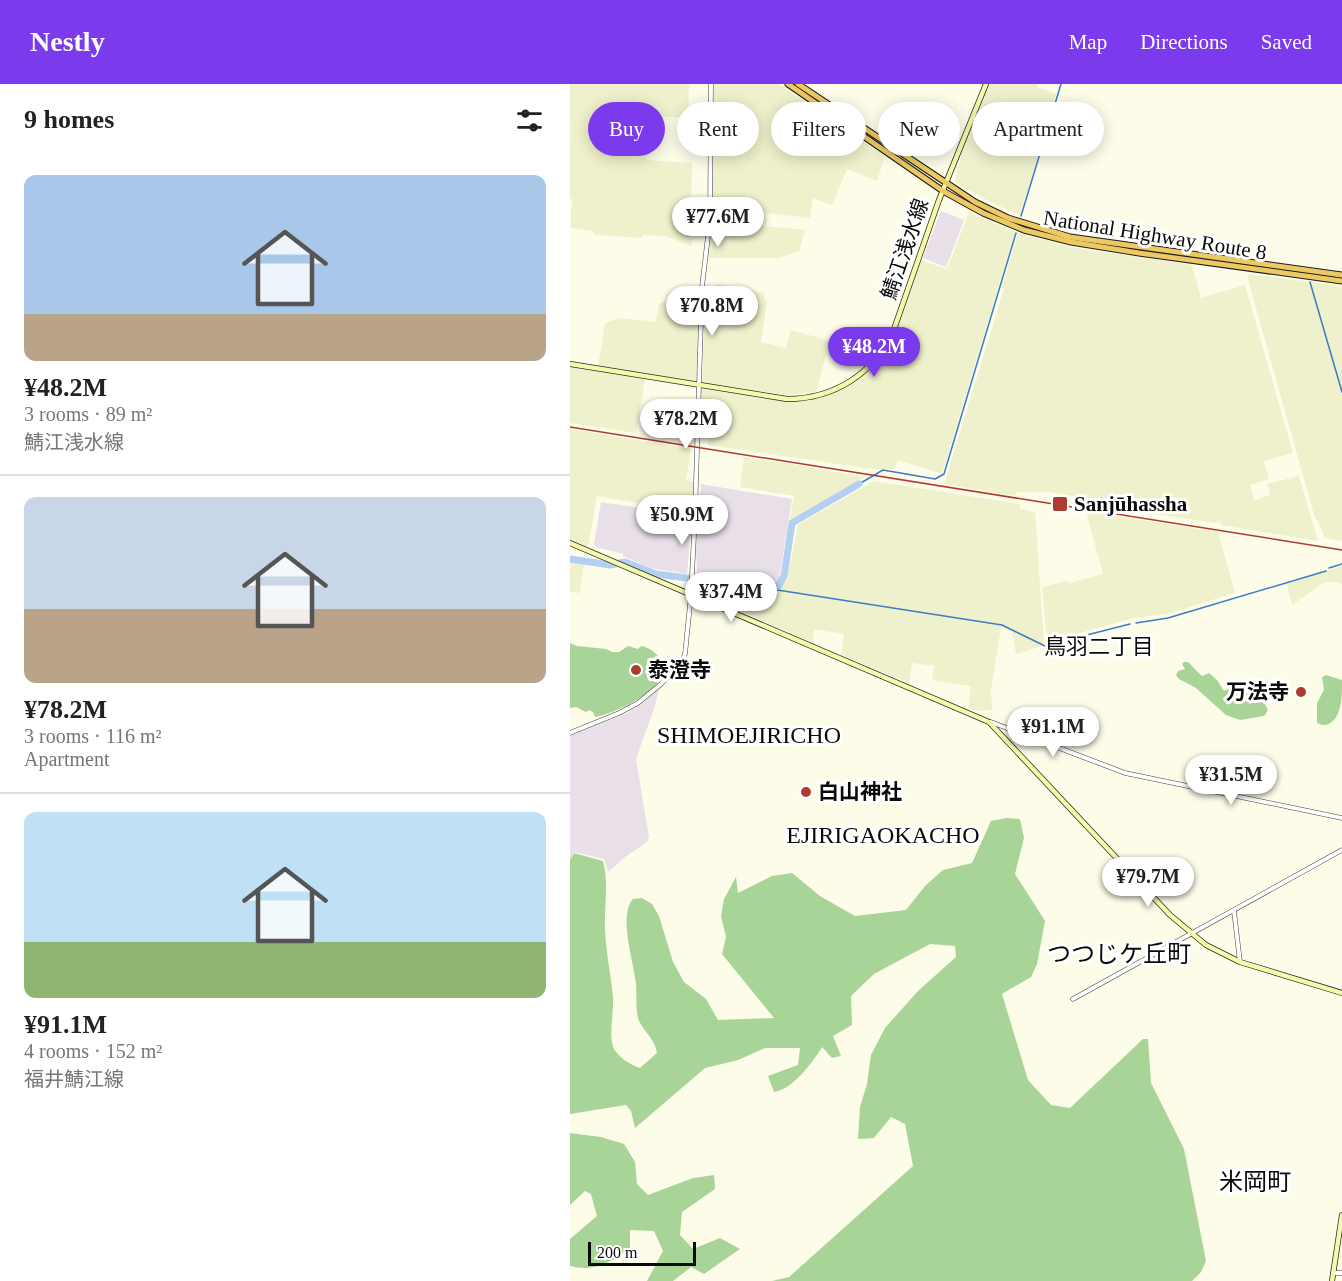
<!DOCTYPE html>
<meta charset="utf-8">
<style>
body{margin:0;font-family:"Times New Roman","Noto Sans JP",serif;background:#f2f2f2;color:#222;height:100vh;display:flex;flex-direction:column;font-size:22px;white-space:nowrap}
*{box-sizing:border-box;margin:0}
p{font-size:20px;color:#767676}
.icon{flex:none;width:33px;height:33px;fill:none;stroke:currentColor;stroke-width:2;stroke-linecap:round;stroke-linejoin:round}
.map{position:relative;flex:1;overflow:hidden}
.panel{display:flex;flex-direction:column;background:#fff;width:570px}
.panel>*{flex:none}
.hud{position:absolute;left:18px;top:18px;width:570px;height:54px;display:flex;gap:12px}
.scale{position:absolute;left:18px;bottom:15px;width:108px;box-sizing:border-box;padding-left:6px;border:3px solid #0a0a0a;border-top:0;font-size:16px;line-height:21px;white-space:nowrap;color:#0a0a0a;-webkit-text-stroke:4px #fff;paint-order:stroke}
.price{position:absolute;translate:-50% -51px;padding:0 14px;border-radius:21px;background:#fff;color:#222;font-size:20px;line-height:39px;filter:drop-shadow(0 2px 3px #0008)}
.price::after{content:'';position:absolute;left:50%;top:36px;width:18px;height:14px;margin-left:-9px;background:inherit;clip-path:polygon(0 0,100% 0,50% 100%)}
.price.active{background:#7c3aed;color:#fff}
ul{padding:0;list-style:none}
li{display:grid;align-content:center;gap:12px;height:318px;padding:0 24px}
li+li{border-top:2px solid #e0e0e0}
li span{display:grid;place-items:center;height:186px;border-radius:12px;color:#555}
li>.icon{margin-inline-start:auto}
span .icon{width:108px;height:108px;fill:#fffc;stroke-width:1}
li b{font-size:26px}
h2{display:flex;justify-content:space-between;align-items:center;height:72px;padding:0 24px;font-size:26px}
.tag{padding:0 21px;border-radius:27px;background:#fff;box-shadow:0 3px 15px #0003;font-size:21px;line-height:54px}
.tag.active{background:#7c3aed;color:#fff}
header{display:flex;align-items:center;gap:36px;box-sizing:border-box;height:84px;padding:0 30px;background:#7c3aed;color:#fff}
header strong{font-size:28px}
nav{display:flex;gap:33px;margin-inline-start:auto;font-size:21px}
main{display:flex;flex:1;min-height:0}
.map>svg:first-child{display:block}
</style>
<header>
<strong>Nestly</strong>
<nav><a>Map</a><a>Directions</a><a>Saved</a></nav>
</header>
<main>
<section class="panel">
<h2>9 homes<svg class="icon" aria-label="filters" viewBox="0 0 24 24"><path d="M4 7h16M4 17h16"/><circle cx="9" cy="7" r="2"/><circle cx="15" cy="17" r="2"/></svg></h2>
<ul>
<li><span style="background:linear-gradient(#a9c7e8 75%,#b9a48a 0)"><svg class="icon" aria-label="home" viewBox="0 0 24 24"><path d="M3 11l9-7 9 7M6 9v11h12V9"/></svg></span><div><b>¥48.2M</b><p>3 rooms · 89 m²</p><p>鯖江浅水線</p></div></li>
<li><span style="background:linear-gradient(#c9d6e8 60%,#b9a48a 0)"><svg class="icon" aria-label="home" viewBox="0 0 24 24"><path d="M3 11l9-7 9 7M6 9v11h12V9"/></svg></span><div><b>¥78.2M</b><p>3 rooms · 116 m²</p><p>Apartment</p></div></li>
<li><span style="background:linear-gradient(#bfe0f5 70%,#8fb573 0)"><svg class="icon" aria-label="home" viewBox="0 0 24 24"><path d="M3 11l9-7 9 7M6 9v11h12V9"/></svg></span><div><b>¥91.1M</b><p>4 rooms · 152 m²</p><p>福井鯖江線</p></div></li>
</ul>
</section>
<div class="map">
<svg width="772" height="1197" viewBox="0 0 772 1197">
<rect width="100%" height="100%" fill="#fdfce9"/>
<g fill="#e9dfe9">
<path d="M371,127L394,136L376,183L353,174Z"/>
<path d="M131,400L222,415L209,495L205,500L196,502L127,491L126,458Z"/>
<path d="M31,418L122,432L117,490L80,484L53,472V470L26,463L24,460Z"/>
<path d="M89,605L85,622L66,675L79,753L77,758L55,773L38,788L34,775L4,768L0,775V652L57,629L71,621Z"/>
</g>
<g fill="#eff1cc">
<path d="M0,0H119L118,33H77V76L122,79L121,134L137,138V149H123L121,162L96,152L73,151L71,154L26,151L22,147L1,144V124L3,119L0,112Z"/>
<path d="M144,0H209L315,72L307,97L277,85L262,121L243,114L240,134L178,127L177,137L153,135V121H142Z"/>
<path d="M420,0H467V3L486,10L450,131L422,119L386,99L385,95L392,68Z"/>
<path d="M399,128L445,148L372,390L328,376L324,385H302L138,361L143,331L130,329L131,305L207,316L237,317L257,312L272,305L296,289L315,268L326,245L351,176L377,185Z"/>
<path d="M143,137L235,146L229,167L209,174H138L141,139Z"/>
<path d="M448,149L505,164L622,181L631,214L675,201L723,369L694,377L699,395L680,401L684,416L700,411L697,400L729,392L748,457L651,441L650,437L645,439L554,425L508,413L478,408H448L444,412L374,400L434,205L432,204Z"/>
<path d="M680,190L772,202V457L755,454L748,437L745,434L677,192Z"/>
<path d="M149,200L194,209V215L197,216L191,258L216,264L221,246L260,257L246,308L217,311L132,299L135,205Z"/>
<path d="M129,206L130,208L127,298L28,282L35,239L50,234L86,238L89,220Z"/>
<path d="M0,283L75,295L66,349L0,339Z"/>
<path d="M0,345L121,365L116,396L124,398V415L105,412L102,425L27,412L18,463L0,455Z"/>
<path d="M174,373L227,381L295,393L220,436L224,412L170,403Z"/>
<path d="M304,397L450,420V425L465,428L474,558L469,563L446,570L442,548L431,543L421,605L422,626L407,627L398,624L401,602L362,596L364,582L342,579L339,599L271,571L274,550L244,545L242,558L132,511L125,500L126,496L209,508L210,502L217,496L228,441Z"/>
<path d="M516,427L648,448L665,509L597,530L564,534L477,558L472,503L498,497L500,499L533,490Z"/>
<path d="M0,478L14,480L10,509L0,508Z"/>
<path d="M772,482V500L764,498L753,499L722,521L717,500Z"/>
</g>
<g fill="#a9d497">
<path d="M0,559L7,562L36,565L42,568H49L58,562L68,565L71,562C78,563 82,566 87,571C114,598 46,630 25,633L23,628L19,626L16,628L6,623L0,624Z"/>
<path d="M614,578H618L632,592L639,589L647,596L654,607C657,606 659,604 662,603C669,602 671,607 676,609C687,613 693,614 698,626L694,632L670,636L656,631L626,604L609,595L606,591L608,587L615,585L612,580Z"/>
<path d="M756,591L772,596C772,610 772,625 765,635C759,641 755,643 747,639V619L754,606L752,593Z"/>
<path d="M436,734L450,735L454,754L445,790L475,837L467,880L461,893L432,910L458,996L481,1021L500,1024L573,955H578L581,999L614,1065L636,1177L631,1188L622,1197H202L219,1193L343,1082L335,1040L321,1033L304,1054L288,1055L290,1023L297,1000L301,971L315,944L348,907L386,873L385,862L360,860L304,890L281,912L282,941L263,952L271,972L262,974L252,963C243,978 222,1006 204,1008L198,992L228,981L230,964H195L168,976L135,984L65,1044L61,1027L56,1021L0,1030V776L4,769L33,777C39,799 34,822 35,845C36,869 41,891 43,914C44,928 38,953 44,965C49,974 61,981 70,984L87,969C85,955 75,949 69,937C65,927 67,911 66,900C64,879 48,831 63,815L72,814L82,820L89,832L103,878L114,898L136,915L148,936L204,934L152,870L156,853L151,832L154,815L166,793L168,809L202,792L222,789L250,812L285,832L336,826L355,802L373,786L402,779L421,737Z"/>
<path d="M0,1049L31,1053L54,1060L65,1078L67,1100L78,1111L123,1094L144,1091L145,1105L112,1128L110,1151L123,1165L150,1154L170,1165L134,1190L121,1183L103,1197H77L93,1167L84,1147L60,1146V1164C39,1179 26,1188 0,1182V1155L27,1132L21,1110L15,1107L0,1121Z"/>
</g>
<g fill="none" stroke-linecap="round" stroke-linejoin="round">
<g stroke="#3f7ac2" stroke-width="1.5">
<path d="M451,132L491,0"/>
<path d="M740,198L772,308"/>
<path d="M289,400L313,386L365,395L374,390L446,149"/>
<path d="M759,484L772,480"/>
<path d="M201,505L432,541L475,562L499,556"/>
<path d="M566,539L598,534L756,487"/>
<path d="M505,554L560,540"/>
</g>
<path stroke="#b2d0f1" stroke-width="7" d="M0,475L40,481L55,478L86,490L201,505L209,501L214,492L222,439L289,400"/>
<defs>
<g id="tertiary">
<path d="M421,638L555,689L772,734"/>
<path d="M0,649L49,629L68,619L91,600L111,579L115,570L121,511L125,431L132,203L140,135L141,0"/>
<path d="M664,827L670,878"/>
<path d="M503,915L772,766"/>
<path d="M763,1189H772"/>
</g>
<g id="secondary">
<path d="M0,280L217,315C264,315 303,290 323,248L369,116L416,0"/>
<path d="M0,459L419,638L600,831L636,861L670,878L772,909"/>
<path d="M762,1197L772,1131"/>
</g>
<g id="trunk">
<path d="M218,0L373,107L413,129L454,146L501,158L569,169L772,197"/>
<path d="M228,0L405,118L438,134L500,153L772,191"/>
</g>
</defs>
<use href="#tertiary" stroke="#3d3d3d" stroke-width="5"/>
<use href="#secondary" stroke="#2c2c2c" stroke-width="6"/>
<use href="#trunk" stroke="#1b1b1b" stroke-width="7"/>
<use href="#tertiary" stroke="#fff" stroke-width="4"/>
<use href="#secondary" stroke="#f6f9a9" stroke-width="4.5"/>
<use href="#trunk" stroke="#ecc962" stroke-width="5"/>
<path stroke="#af3b2e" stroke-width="1.5" d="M0,343L772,466"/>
</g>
<g fill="#af3b2e" stroke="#fff" stroke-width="2">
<rect x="482" y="412" width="16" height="16" rx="3"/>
<circle cx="66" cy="586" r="6"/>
<circle cx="731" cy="608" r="6"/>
<circle cx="236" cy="708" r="6"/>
</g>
<g text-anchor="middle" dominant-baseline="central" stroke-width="6" stroke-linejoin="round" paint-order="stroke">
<g font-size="21" fill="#0a0a0a" stroke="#fff">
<text transform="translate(585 151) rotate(9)">National Highway Route 8</text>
<text transform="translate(335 165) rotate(-71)">鯖江浅水線</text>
</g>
<g font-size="21" font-weight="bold" fill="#0a0a0a" stroke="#fff" text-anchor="start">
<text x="504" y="420">Sanjūhassha</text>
<text x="78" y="586">泰澄寺</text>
<text x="719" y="608" text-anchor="end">万法寺</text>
<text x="248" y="708">白山神社</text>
</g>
<g font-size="22" fill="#0a0a0a" stroke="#fff">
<text x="529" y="562">鳥羽二丁目</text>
</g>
<g font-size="24" fill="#0a0a0a" stroke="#fff">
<text x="179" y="651">SHIMOEJIRICHO</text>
<text x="313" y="751">EJIRIGAOKACHO</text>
<text x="549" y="870">つつじケ丘町</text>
<text x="685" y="1098">米岡町</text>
</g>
</g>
</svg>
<div class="scale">200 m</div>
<b class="price" style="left:148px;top:164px">¥77.6M</b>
<b class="price" style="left:142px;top:253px">¥70.8M</b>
<b class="price active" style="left:304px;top:294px">¥48.2M</b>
<b class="price" style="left:116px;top:366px">¥78.2M</b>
<b class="price" style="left:112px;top:462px">¥50.9M</b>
<b class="price" style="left:161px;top:539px">¥37.4M</b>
<b class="price" style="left:483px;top:674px">¥91.1M</b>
<b class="price" style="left:661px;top:722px">¥31.5M</b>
<b class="price" style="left:578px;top:824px">¥79.7M</b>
<div class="hud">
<a class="tag active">Buy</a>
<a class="tag">Rent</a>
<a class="tag">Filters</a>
<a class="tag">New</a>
<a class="tag">Apartment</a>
</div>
</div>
</main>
